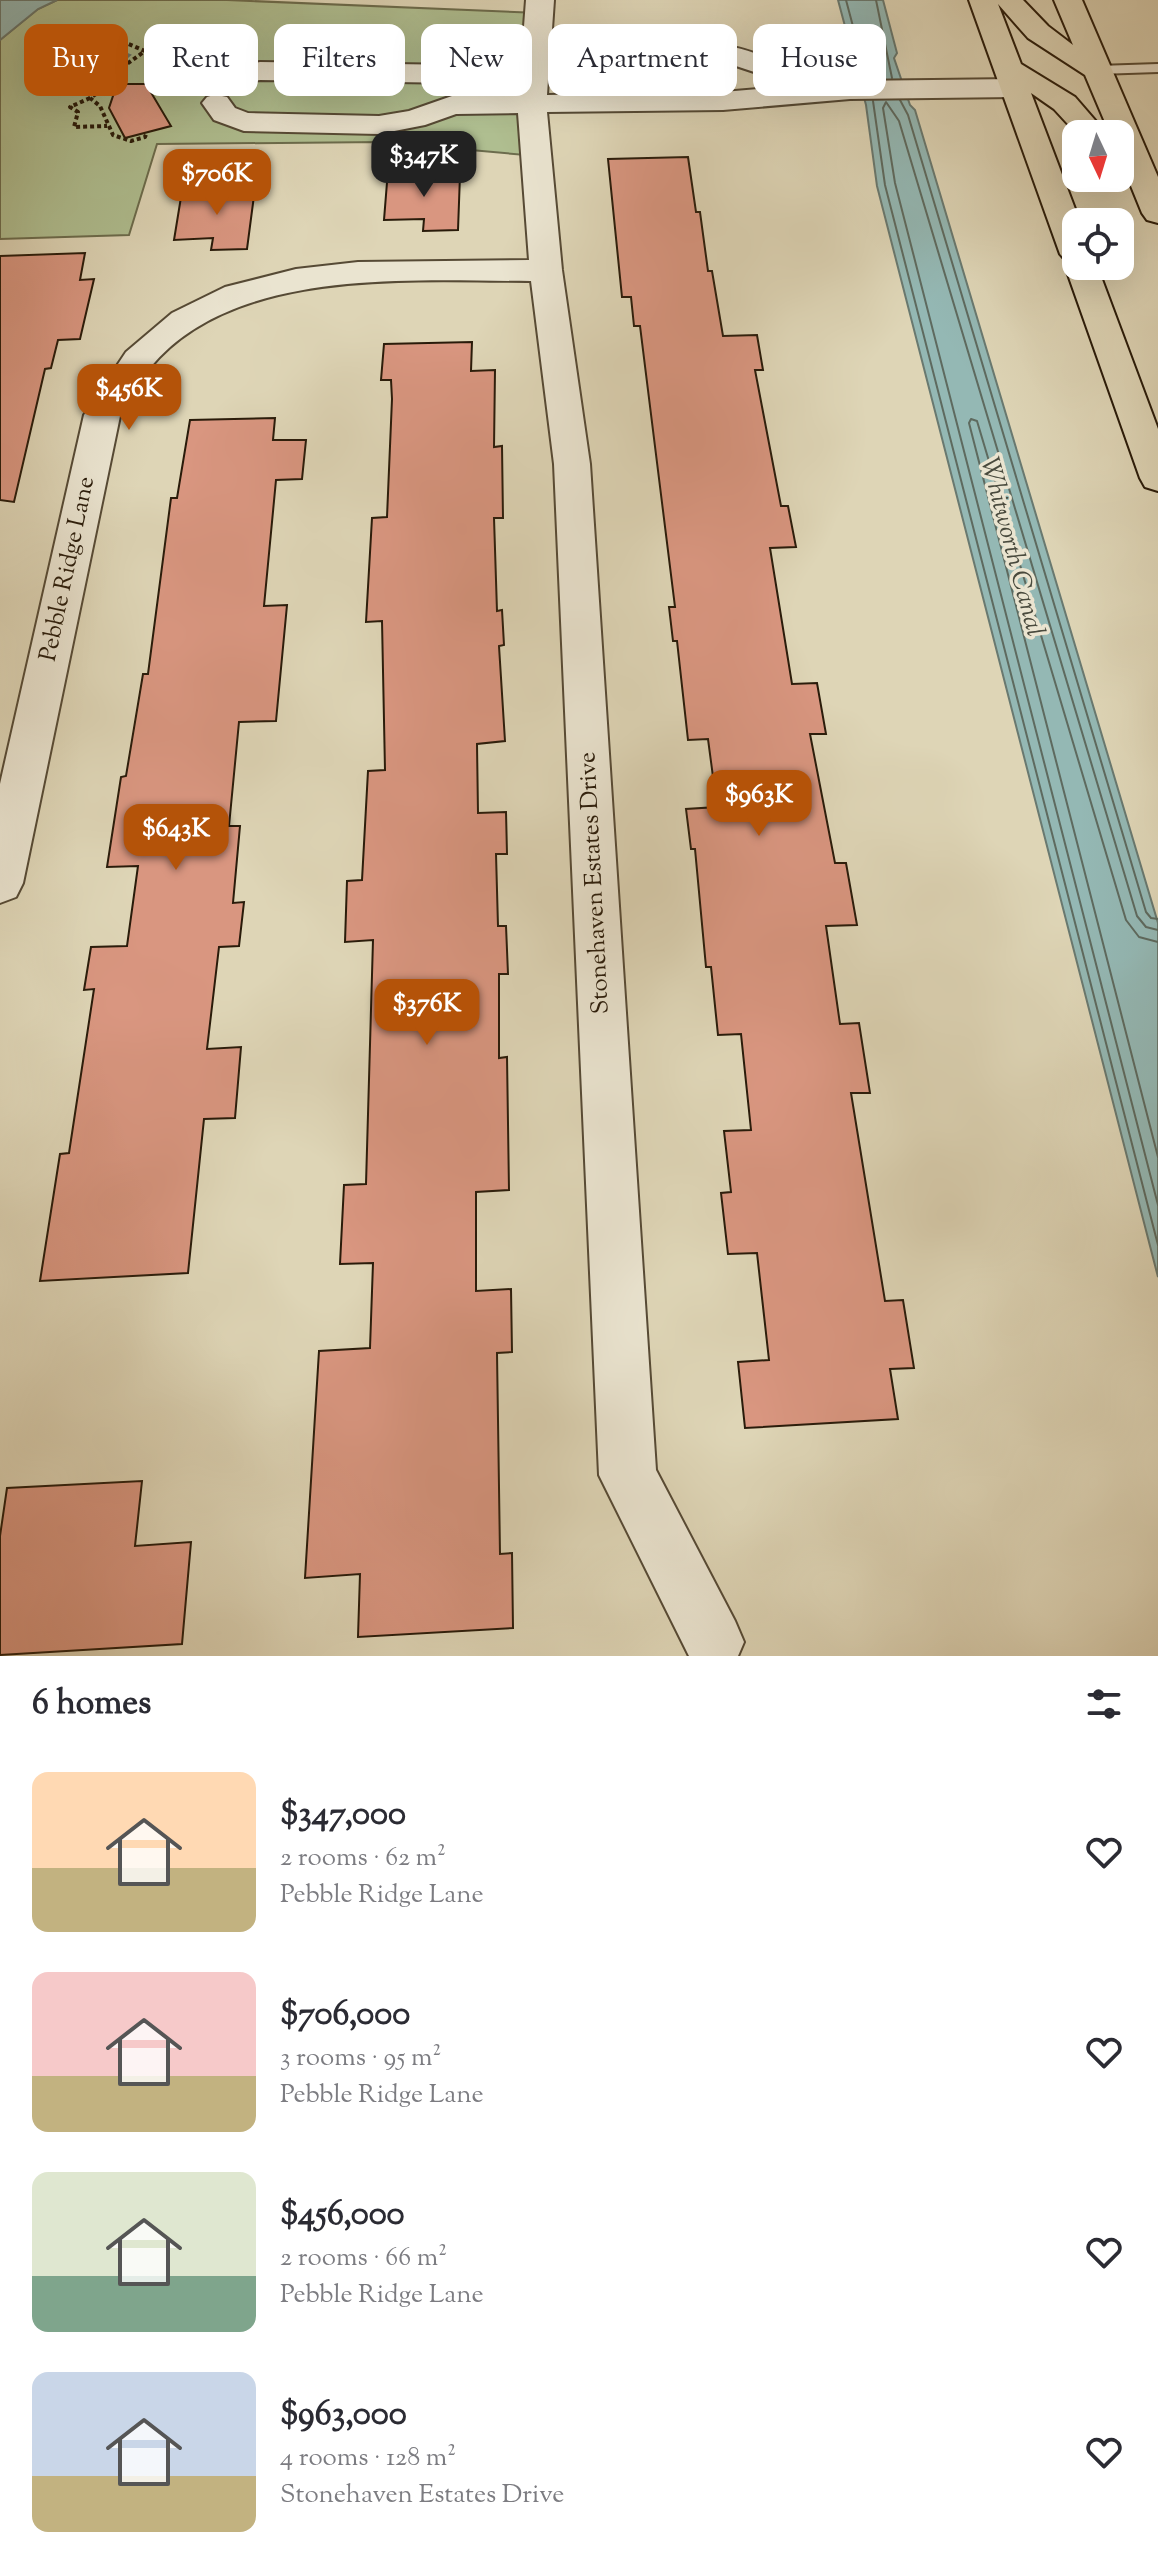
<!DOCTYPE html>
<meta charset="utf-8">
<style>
body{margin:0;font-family:"Sorts Mill Goudy",serif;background:#f7f7f7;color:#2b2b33;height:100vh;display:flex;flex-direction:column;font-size:30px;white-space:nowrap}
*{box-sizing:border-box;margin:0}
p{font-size:26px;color:#7c7c81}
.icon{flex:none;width:44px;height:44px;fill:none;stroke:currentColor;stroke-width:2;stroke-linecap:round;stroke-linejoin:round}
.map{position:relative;height:1656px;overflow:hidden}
.side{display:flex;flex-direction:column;background:#fff;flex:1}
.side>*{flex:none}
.banner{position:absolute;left:24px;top:24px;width:1110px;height:72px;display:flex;gap:16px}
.needle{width:52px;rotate:176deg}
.buttons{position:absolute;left:1062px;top:120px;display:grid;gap:16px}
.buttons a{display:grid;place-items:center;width:72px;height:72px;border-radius:16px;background:#fff;box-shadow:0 8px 32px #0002;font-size:40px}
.price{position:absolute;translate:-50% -68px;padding:0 18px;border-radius:16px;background:#b45309;color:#fff;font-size:26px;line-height:52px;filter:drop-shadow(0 2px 4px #0008)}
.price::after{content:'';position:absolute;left:50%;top:48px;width:24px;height:18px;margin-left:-12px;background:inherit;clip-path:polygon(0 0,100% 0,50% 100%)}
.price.current{background:#222;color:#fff}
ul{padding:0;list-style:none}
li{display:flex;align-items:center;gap:24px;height:200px;padding:0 32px}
li span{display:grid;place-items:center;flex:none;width:224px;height:160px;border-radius:16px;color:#555}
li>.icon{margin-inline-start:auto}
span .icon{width:96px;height:96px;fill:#fffc;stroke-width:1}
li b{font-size:34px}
h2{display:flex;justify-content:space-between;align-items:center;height:96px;padding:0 32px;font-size:34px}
.pill{padding:0 28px;border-radius:16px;background:#fff;box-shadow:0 8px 32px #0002;font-size:28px;line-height:72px}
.pill.current{background:#b45309;color:#fff}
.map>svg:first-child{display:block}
</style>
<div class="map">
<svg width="1158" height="1656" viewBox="0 0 1158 1656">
<rect width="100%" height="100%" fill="#ded5b6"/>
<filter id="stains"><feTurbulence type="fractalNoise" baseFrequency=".0025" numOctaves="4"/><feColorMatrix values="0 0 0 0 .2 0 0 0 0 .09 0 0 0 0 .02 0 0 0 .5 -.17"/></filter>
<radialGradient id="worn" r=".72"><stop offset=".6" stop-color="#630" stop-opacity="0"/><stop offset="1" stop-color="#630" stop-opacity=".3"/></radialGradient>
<path fill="#afbe90" stroke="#6c6c4d" stroke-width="2" d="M57,0H227L539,13L537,156L381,142L157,144L129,235L0,239V40L38,9Z"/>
<g fill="#94b8b4" stroke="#697970" stroke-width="2">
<path d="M0,0H57L38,9L0,40Z"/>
<path d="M838,0H883L897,53L894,58L910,105L915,110L1158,923V1277L877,186L866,105Z"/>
<path d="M101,43L130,55L105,76L89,85L62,77L64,70L61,67L77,53Z"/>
</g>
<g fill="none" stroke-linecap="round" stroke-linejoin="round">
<g stroke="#5e6a5f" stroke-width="2">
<path d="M846,0L867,79"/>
<path d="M876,0L892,78"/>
<path d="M96,54L109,56L111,61L89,76L74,73L78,63Z"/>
<path d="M900,100L908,115L1146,912L1151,918L1158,919"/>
<path d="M873,101L885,185L1158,1245"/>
<path d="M1158,930L1146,927L1137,916L899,121L886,102L883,108L895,183L1158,1205"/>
<path d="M1158,942L1139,937L1126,920L977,421L971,419L969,423L1158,1157"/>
</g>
</g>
<g fill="#d99680" stroke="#291b0a" stroke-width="2">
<path d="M193,35L198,60L166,83L156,38Z"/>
<path d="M117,84H146L171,126L125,138L109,108Z"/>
<path d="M688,157L696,212H700L708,271H712L723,336L757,335L763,370H755L781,506H788L796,547L770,548L792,684L817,683L826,734H810L835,863H846L857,925L826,926L840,1024L859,1023L870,1093H851L885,1301L903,1300L914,1368L890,1369L898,1419L745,1428L738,1362L769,1360L757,1253L728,1254L721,1193L731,1192L724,1131L751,1130L741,1034L718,1035L711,967H706L695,849H691L686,809L717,807L708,739L688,740L677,641H673L669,607H675L640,326H634L631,297H622L608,159Z"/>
<path d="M388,170H433V175H460L458,230L423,231L424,219L384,220Z"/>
<path d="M255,188L247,249L211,250L213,238L174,240L182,191Z"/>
<path d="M85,253L80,280L94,279L80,339L58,340L51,368L45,369L14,502L0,500V256Z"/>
<path d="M472,342L471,371L495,370L494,447L502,446L503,518H494L497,611L502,610L504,645L499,646L505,741L477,744L478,813L506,812L507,854H496L498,926H506L508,974H499V1058L507,1057L509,1190L476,1192V1291L511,1289L512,1352L497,1353L500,1554L512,1553L513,1628L358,1637L360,1574L305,1578L319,1351L370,1348L373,1263L340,1264L344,1185L366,1184L373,940L345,942L347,881L362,880L368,771L385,770L382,621L366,622L372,518L387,517L392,399L391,380H381L384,344Z"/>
<path d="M275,418L273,440H306L302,479L276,480L264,606L287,605L276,721L239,722L229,826H240L233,903L244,902L239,946L219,947L207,1049L241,1047L235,1118L204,1119L188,1273L40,1281L60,1154L69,1153L94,989L84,990L91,947L127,946L138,866L107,867L121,777L126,776L143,674H148L171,498H177L190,420Z"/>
<path d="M142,1481L135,1546L191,1542L182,1644L0,1655V1536L7,1488Z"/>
</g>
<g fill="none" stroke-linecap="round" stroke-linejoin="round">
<path stroke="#bab094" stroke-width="31" stroke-dasharray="31 16" stroke-linecap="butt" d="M692,73L721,72"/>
<defs>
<path id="lane" d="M1158,64V72L1098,74L1091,70L1098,66Z"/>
<path id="street" d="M526,0H554L550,58C585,44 694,40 733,47C752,51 772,60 791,66L795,72L791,78L781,81L727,63L693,61L581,65L548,79L547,95L723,92L850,81L1015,79L1025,82L1029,88L1025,94L1015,97L850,99L723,110L547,112L562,270L590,464L656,1470L735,1621L744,1642L738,1656H689L599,1475L554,464L531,281C412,281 232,266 149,369C138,383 129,401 120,416L23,883L16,897L0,903V784L84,415L126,352L172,313L225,287L296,269L358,262L529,260L518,113L456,114L425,125L379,134L244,131L214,120L202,103L207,97L217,94L208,87L228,68L260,62L521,66ZM260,80L519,84L518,95L452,96L409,111L379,116L248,113L235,108L227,97L222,96C237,92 245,82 260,80Z"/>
<path id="primary" d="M969,0H1023L1048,26L1073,45L1054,0H1082L1158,177V223L1147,220L1142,213L1120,159V134H1110L1085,75L1028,38L998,4L1021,64L1075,97L1107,134H1077L1054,109L1031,93L1080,222H1076V266H1097L1158,429V491L1145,487L1140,478L1065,266L1067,262L1060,254Z"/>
</defs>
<use href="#lane" stroke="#564a35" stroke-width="4"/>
<use href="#street" stroke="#564a35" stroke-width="4"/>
<use href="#primary" stroke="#291b0a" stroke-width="4"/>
<g stroke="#291b0a" stroke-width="4" stroke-dasharray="4 3" stroke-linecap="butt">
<path d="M42,68H51L54,73L45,79L35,78L34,72Z"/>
<path d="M51,68L70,52L103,33L145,51L95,87L114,91"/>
<path d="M45,79L84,92L95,87"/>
<path d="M102,90L90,98L100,106L113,135L131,141L145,137L147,132"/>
<path d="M90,98L70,107L78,112L74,127L107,126"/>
</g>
<use href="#lane" fill="#eae4d0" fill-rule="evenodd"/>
<use href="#street" fill="#eae4d0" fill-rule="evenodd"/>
<use href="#primary" fill="#ded5b6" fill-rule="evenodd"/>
</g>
<g text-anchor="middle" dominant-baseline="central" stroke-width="7" stroke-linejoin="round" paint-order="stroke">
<g font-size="24" fill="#291b0a" stroke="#eae4d0">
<text transform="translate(68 569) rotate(-78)">Pebble Ridge Lane</text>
<text transform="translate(595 883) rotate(-93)">Stonehaven Estates Drive</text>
</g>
<g font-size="26" font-style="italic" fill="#494a3d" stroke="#eae4d0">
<text transform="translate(1011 547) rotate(75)">Whitworth Canal</text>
</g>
</g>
<rect width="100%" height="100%" filter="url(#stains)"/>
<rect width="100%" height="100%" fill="url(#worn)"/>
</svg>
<div class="buttons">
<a><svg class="needle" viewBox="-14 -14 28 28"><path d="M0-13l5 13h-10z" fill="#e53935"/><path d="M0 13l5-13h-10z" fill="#7c7c81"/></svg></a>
<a><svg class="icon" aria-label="locate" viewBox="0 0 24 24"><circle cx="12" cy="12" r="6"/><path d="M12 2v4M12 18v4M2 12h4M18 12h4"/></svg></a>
</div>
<b class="price current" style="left:424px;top:199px">$347K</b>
<b class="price" style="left:217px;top:217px">$706K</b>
<b class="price" style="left:129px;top:432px">$456K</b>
<b class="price" style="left:759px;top:838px">$963K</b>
<b class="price" style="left:176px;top:872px">$643K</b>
<b class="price" style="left:427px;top:1047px">$376K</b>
<div class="banner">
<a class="pill current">Buy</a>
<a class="pill">Rent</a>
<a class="pill">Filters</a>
<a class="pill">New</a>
<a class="pill">Apartment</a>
<a class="pill">House</a>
</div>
</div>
<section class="side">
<h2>6 homes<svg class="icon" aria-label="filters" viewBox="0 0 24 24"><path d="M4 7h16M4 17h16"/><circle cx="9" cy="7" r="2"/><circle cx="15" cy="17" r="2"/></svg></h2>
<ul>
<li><span style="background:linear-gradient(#ffd9b3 60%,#c2b280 0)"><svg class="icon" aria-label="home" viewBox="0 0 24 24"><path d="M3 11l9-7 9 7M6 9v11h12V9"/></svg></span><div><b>$347,000</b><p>2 rooms · 62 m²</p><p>Pebble Ridge Lane</p></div><svg class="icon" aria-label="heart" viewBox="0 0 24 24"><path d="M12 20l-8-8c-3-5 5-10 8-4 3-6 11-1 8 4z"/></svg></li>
<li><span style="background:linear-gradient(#f6c9c9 65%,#c2b280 0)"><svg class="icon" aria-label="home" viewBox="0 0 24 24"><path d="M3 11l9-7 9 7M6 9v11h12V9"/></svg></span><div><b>$706,000</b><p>3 rooms · 95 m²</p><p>Pebble Ridge Lane</p></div><svg class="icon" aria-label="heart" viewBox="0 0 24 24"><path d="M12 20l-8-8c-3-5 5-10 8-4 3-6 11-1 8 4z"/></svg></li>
<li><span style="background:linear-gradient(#dfe7d0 65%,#7fa58c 0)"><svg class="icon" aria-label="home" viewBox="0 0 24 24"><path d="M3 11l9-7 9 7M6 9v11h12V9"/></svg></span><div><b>$456,000</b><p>2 rooms · 66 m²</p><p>Pebble Ridge Lane</p></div><svg class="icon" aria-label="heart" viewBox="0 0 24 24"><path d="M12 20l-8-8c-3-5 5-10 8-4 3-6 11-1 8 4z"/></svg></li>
<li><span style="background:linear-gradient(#c9d6e8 65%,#c2b280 0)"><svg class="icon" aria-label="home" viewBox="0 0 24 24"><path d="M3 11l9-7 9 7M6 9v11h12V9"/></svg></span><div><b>$963,000</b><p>4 rooms · 128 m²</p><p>Stonehaven Estates Drive</p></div><svg class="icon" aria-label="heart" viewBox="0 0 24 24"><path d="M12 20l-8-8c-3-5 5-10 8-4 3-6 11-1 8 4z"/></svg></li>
</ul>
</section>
